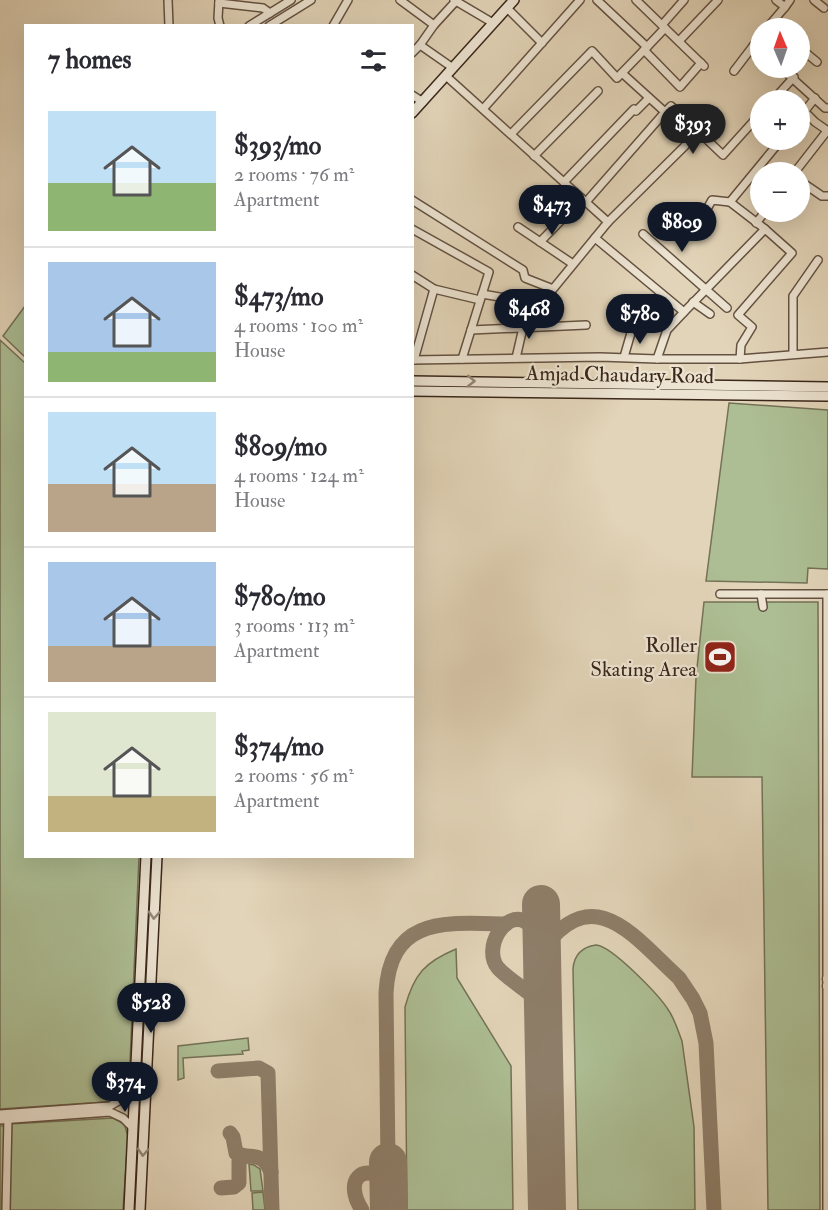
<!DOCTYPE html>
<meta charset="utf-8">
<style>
body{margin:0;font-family:"IM FELL Double Pica",serif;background:#f7f7f7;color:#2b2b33;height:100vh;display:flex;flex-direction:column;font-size:22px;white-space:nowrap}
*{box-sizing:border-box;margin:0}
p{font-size:20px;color:#7c7c81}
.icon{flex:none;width:33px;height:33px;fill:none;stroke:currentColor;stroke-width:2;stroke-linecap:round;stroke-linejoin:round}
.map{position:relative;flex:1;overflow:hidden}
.details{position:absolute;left:24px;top:24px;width:390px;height:834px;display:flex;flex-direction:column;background:#fff;border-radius:0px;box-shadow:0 6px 24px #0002}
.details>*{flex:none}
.needle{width:39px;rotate:358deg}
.buttons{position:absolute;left:750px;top:18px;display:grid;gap:12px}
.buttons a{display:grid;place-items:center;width:60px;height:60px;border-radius:50%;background:#fff;box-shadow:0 6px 24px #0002;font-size:30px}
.price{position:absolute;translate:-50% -51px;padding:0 14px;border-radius:21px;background:#111827;color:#fff;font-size:20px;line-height:39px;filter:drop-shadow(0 2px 3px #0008)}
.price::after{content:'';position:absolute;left:50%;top:36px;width:18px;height:14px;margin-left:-9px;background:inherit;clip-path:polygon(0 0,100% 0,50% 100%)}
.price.on{background:#222;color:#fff}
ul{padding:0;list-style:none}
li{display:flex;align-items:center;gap:18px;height:150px;padding:0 24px}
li+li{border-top:2px solid #e1e1e2}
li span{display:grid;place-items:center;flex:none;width:168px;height:120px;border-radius:0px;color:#555}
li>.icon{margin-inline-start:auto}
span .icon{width:72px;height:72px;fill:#fffc;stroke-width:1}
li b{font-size:26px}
h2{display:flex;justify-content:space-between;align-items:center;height:72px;padding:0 24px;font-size:26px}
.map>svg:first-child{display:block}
</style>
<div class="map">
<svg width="828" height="1210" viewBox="0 0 828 1210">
<rect width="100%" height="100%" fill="#e2d4b8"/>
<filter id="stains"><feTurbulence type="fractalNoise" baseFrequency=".00333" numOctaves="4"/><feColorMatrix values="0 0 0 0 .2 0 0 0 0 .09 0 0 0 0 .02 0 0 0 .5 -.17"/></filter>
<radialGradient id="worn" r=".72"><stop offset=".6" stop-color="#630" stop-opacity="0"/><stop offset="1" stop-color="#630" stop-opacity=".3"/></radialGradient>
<g fill="#adbe94" stroke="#747257" stroke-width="1.5">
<path d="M25,306V357L3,336Z"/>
<path d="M0,340L25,363L26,856L139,857L129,1084L105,1102L0,1109Z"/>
<path d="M729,403L828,410V569L808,568L807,583L706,581Z"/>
<path d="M704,602H818L820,1210H768L762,777H692L696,677Z"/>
<path d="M596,945C612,946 660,996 669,1011C675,1020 678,1031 682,1041L694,1127L695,1210H578L573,969C574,955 582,947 596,945Z"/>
<path d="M456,949L457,978L511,1066L513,1210H407L405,1007C414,974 425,962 456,949Z"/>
<path d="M248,1038L249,1050L242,1051L243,1054L183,1058L184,1078L178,1080V1046Z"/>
<path d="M113,1118L124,1124L128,1136L123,1210H9L10,1124Z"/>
<path d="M0,1126H5L2,1210H0Z"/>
<path d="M249,1164L254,1165L260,1169L263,1191H251Z"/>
<path d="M263,1192L265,1210H253L252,1193Z"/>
</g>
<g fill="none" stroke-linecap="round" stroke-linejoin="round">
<g stroke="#8e7e69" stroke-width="15">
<path d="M542,950C594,879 634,937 679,978L693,999L700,1013L706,1043L714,1210"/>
<path d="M542,950C538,941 535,927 526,922C505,909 482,949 498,968C507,978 525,989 535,998L541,1003L543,1011"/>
<path d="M218,1071L259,1068L268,1073L272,1210"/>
<path d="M230,1133L233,1137L236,1153L245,1156"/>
<path d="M388,1162L386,993C390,915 447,923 506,924"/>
<path d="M221,1188L234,1187L239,1183V1161L245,1156C259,1156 265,1158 271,1172"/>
<path d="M362,1210C344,1182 360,1161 388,1181L393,1210"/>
</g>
<g stroke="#8e7e69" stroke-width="38">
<path d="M541,904L547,1210"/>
<path d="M388,1162L389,1210"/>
</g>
<defs>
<g id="minor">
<path d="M168,0L169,26"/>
<path d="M400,0L434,25"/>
<path d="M454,0L493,23"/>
<path d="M597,0L647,47L665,28"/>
<path d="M636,0L704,66"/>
<path d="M776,0L785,7L790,0"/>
<path d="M814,0L824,8"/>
<path d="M219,1L218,18L220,26"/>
<path d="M219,3L263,8L270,13"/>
<path d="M507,8L542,43"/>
<path d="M662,25L684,0"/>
<path d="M249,26L291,0"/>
<path d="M269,26L311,0"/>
<path d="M333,26L348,0"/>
<path d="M767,28L785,7"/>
<path d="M679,41L718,0"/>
<path d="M420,45L434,25L456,1"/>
<path d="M753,46L760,51"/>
<path d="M800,48L817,62"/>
<path d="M644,50L680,87L701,63"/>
<path d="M412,53L420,45L453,68"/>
<path d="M781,68L825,108H828"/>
<path d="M734,71L760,37"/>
<path d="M412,95L423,102"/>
<path d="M773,100L794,77"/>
<path d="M483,109L580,0"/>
<path d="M804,111L815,122L828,131"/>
<path d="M800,117L815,98"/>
<path d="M699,132L723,155L760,114"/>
<path d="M511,134L592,51L617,78L647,47"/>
<path d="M534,156L598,91"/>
<path d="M795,172L827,131"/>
<path d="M800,181L822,196H828"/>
<path d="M564,182L634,109L636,111L649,98"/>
<path d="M412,200L523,270L525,278L553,289L608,222L446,76"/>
<path d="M586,202L665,112L622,73"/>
<path d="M608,222L699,132L671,106L665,112"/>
<path d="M756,223L765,212"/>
<path d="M518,227L573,264"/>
<path d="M697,227L712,200L730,202"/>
<path d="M412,229L489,272L462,359"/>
<path d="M765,229L730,202L781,140"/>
<path d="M643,234L727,308"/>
<path d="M595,238L684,312L667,330L657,359"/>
<path d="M540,242L582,199"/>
<path d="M412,275L434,289L480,300"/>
<path d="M482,294L529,302L516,358"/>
<path d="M693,302L710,314"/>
<path d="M684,312L765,229L792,253L738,315L752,327L741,345L740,359"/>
<path d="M471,330L586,325"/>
<path d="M793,354V296L818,260"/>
<path d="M624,357L633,326"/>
<path d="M412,360L600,357L657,359H740L828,352"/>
<path d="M414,360L434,289"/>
<path d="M720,594H828"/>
<path d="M761,594L763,607"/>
<path d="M0,1114L110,1106L134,1092H145"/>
<path d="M0,1120L110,1112L123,1118L133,1128"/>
<path d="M6,1210L8,1117"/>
<path d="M827,1210V594"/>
</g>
<g id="tertiary">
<path d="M827,979H828"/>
<path d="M827,986H828"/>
</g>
<g id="secondary">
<path d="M412,113L514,0"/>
<path d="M412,381L828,387"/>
<path d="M412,391L828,396"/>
<path d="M129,1210L146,856"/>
<path d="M140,1210L157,856"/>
</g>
</defs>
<use href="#minor" stroke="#645242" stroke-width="10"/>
<use href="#tertiary" stroke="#645242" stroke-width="11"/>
<use href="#secondary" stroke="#3a271a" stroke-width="12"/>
<use href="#minor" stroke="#ece3d1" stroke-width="7"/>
<use href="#tertiary" stroke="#ece3d1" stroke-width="8"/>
<use href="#secondary" stroke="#ece3d1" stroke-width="9"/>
</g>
<defs><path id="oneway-chevron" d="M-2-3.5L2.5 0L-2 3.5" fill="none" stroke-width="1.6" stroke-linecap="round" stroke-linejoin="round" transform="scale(1.5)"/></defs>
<g stroke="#938576">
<use href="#oneway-chevron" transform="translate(471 381) rotate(1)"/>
<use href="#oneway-chevron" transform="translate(154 915) rotate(93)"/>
<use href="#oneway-chevron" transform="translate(143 1152) rotate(93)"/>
</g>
<defs>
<symbol id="stadium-square" viewBox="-11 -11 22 22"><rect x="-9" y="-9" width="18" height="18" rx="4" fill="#8f2418" stroke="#ece3d1"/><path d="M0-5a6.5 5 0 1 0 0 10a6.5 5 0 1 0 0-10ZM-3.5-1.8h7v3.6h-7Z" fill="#fff"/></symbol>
</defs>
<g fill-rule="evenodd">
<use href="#stadium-square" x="701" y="638" width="38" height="38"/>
</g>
<g text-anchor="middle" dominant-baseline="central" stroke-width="4.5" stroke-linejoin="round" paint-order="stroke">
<g font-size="21" fill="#3a271a" stroke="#ece3d1">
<text transform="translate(620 375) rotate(1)">Amjad Chaudary Road</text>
</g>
<g font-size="21" fill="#3a271a" stroke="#ece3d1" text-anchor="end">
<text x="697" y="645">Roller<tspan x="697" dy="24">Skating Area</tspan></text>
</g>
</g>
<rect width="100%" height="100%" filter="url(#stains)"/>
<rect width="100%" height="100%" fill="url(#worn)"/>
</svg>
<div class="buttons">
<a><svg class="needle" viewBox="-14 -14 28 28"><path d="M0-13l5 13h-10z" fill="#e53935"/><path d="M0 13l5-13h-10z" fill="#7c7c81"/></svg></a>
<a>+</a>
<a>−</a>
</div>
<b class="price on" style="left:693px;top:155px">$393</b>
<b class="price" style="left:552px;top:236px">$473</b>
<b class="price" style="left:682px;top:253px">$809</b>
<b class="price" style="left:529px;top:340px">$468</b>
<b class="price" style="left:640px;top:345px">$780</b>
<b class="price" style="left:151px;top:1034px">$528</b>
<b class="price" style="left:125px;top:1113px">$374</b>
<section class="details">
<h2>7 homes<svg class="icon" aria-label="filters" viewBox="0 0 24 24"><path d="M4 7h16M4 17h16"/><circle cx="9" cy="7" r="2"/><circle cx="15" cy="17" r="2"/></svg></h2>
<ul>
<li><span style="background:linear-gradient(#bfe0f5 60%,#8fb573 0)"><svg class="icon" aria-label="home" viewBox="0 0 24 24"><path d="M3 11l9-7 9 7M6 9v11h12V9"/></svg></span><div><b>$393/mo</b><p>2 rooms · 76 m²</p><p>Apartment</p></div></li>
<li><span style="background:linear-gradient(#a9c7e8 75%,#8fb573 0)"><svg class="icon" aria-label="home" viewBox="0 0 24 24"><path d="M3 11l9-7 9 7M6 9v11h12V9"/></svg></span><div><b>$473/mo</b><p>4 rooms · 100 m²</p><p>House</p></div></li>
<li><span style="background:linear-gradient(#bfe0f5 60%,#b9a48a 0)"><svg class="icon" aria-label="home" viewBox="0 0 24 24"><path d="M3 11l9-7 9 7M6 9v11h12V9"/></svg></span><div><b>$809/mo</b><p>4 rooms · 124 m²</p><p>House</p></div></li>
<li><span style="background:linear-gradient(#a9c7e8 70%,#b9a48a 0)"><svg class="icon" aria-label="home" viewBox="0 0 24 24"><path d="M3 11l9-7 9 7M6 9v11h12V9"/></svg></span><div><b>$780/mo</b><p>3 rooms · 113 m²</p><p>Apartment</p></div></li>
<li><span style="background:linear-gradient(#dfe7d0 70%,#c2b280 0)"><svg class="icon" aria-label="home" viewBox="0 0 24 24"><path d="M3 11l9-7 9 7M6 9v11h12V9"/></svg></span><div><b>$374/mo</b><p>2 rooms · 56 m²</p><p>Apartment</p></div></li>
</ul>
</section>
</div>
